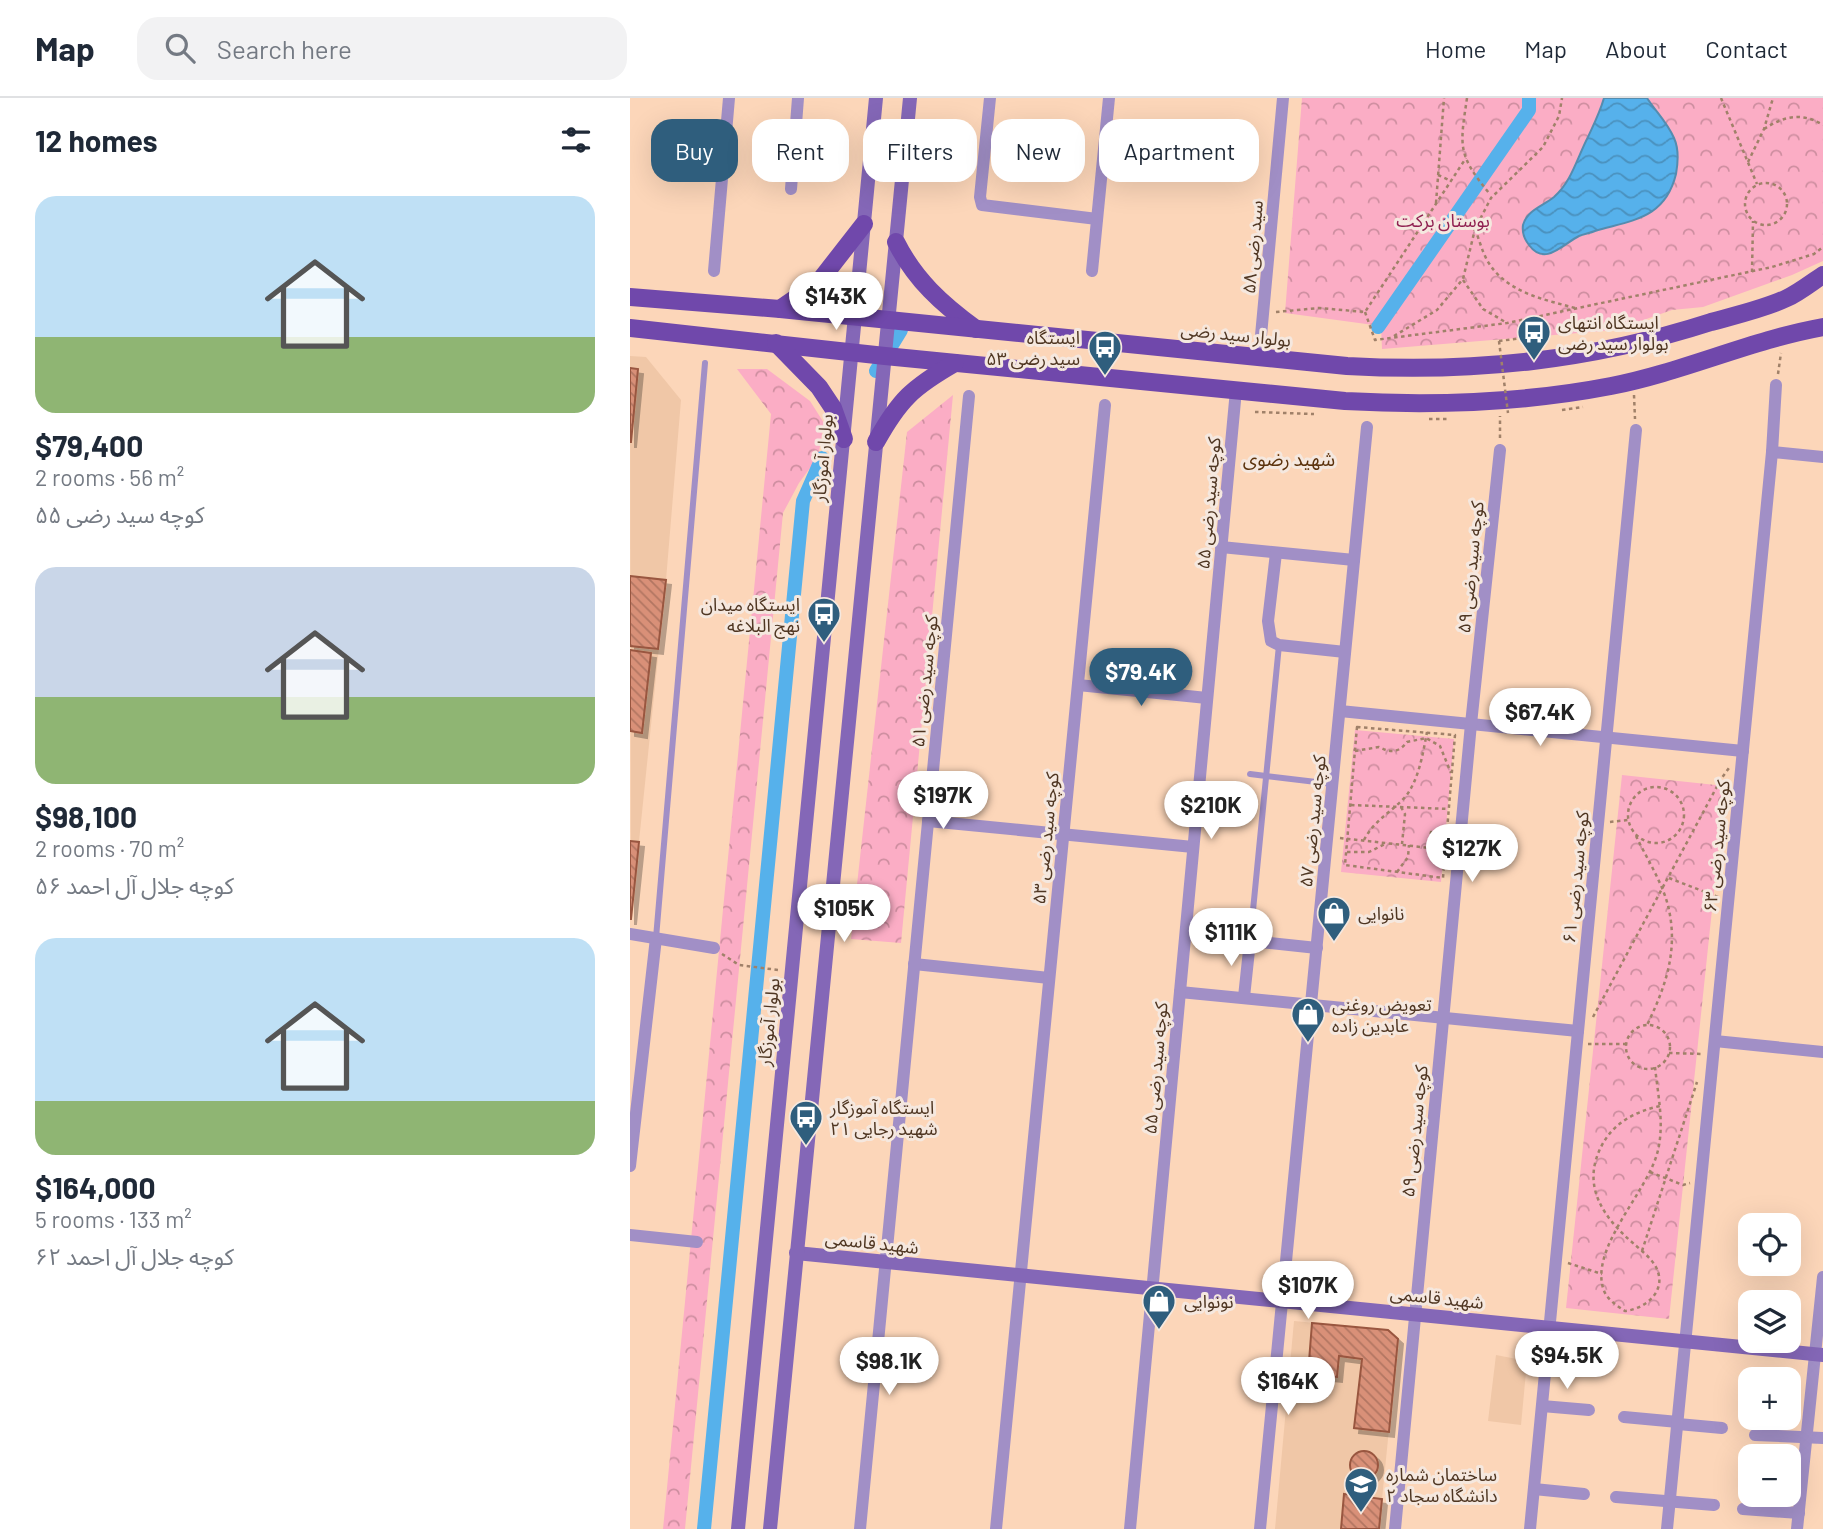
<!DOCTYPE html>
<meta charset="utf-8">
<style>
body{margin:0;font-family:Barlow,"Noto Sans Arabic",sans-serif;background:#f2f2f3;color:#1f2937;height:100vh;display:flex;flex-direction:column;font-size:26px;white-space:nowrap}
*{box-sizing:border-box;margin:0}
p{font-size:23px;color:#747a83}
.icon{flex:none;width:38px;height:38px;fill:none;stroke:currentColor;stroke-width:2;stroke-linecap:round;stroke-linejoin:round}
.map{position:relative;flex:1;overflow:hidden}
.drawer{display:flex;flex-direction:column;background:#fff;width:630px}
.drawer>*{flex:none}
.banner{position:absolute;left:21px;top:21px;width:665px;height:63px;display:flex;gap:14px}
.fabs{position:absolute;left:1108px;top:1115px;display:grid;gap:14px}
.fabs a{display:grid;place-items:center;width:63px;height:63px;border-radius:14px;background:#fff;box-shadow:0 7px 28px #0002;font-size:35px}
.price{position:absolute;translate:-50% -60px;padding:0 16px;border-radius:24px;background:#fff;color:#222;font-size:23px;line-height:46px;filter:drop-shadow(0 2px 4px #0008)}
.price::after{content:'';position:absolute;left:50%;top:42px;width:21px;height:16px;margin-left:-10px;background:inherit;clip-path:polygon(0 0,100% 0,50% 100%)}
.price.selected{background:#2f5e7d;color:#fff}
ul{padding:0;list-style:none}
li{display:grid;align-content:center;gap:14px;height:371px;padding:0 35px}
li span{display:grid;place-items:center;height:217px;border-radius:21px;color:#555}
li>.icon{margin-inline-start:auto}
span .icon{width:126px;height:126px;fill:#fffc;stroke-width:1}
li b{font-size:30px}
h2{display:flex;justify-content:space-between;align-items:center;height:84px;padding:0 35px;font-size:30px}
.pill{padding:0 24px;border-radius:21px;background:#fff;box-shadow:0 7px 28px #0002;font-size:24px;line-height:63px}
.pill.selected{background:#2f5e7d;color:#fff}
header{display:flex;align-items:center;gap:42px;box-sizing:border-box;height:98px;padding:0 35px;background:#fff;border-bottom:2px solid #e0e1e3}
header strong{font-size:33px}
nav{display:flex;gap:38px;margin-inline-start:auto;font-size:24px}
.search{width:490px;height:63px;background:#f2f2f3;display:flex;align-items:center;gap:18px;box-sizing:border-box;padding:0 24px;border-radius:21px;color:#747a83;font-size:26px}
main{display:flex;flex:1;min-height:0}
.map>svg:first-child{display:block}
</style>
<header>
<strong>Map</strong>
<div class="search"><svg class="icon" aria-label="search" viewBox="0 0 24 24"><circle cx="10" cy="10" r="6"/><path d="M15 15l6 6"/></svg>Search here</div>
<nav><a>Home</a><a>Map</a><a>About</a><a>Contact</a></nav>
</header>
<main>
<section class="drawer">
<h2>12 homes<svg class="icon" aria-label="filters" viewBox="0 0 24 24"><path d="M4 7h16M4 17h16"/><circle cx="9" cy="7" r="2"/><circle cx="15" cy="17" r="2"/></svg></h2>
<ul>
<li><span style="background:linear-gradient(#bfe0f5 65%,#8fb573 0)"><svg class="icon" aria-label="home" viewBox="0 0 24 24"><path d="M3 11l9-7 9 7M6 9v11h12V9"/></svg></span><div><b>$79,400</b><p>2 rooms · 56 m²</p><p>کوچه سید رضی ۵۵</p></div></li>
<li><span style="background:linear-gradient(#c9d6e8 60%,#8fb573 0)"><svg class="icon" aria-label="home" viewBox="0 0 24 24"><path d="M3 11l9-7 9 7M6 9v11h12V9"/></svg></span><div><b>$98,100</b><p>2 rooms · 70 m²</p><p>کوچه جلال آل احمد ۵۶</p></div></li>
<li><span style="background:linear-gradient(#bfe0f5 75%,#8fb573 0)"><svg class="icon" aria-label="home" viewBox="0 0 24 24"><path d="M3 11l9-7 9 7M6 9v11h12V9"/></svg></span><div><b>$164,000</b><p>5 rooms · 133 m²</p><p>کوچه جلال آل احمد ۶۲</p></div></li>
</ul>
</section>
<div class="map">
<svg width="1193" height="1431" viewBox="0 0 1193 1431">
<defs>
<pattern id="forest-crowns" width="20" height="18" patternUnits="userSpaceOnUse" patternTransform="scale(1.75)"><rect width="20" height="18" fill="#fbadc5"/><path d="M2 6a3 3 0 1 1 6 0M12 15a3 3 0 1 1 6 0" fill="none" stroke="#ce8ea0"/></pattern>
<pattern id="water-waves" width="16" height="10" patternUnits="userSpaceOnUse" patternTransform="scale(1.75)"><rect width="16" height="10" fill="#56b1eb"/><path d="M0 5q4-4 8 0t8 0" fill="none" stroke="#4a91be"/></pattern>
<pattern id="building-back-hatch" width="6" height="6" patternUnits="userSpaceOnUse" patternTransform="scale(1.75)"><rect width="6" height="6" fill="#d99078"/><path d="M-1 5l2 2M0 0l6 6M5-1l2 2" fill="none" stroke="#b27662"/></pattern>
<filter id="shadow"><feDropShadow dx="5" dy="5" stdDeviation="0" flood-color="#0004"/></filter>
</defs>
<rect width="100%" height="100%" fill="#fcd6b9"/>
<g fill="#f0c7a7">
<path d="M0,258L16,259L51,302L36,482L1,821Z"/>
<path d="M664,1223L758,1232L768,1241L749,1431H645Z"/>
<path d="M866,1257L897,1263L891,1327L858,1323Z"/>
</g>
<g fill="url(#forest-crowns)">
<path d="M672,0H1193V163L1162,177L1073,209L1042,212L985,232L752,251L751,228L655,215Z"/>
<path d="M107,271H137L180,303L194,325L188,359L169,385L153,415L55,1431H33L141,316Z"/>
<path d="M323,297L271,845L221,841L277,334Z"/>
<path d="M725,632L824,641L811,784L711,774Z"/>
<path d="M992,677L1095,688L1039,1221L936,1210Z"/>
</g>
<path fill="url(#water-waves)" stroke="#548caf" stroke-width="2" d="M974,0H1017C1026,14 1037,24 1044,40C1049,51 1048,65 1046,76C1035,121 1002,122 965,133C960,135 954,136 949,138C933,146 915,169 899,147C895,142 892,134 893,127C897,112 913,108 924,99C942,83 947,60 958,39C964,26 970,14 974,0Z"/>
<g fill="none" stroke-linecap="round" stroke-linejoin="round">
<g stroke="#56b1eb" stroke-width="14">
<path d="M748,229L899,12V0"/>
<path d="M246,273L271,232"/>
<path d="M74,1431L173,403L192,360"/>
</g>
</g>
<g fill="url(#building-back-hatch)" stroke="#99563f" stroke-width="2" filter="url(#shadow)">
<path d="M0,270L8,271L1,344H0Z"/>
<path d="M0,478L36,482L28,551L0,548Z"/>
<path d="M0,552L21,555L12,635L0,633Z"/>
<path d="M0,743L9,744L1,821H0Z"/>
<path d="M682,1225L758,1232L768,1241L759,1334L724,1330L732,1261L709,1258L707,1279L678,1276Z"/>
<circle cx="734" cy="1367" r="14"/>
<path d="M714,1396L752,1401L749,1431H711Z"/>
</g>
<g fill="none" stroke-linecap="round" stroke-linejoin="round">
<g stroke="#a08169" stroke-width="2.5" stroke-dasharray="3.5 3.5" stroke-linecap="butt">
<path d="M837,0C830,48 827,56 859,95"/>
<path d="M1091,0L1127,86"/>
<path d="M1134,31C1154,18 1172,14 1193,27"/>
<path d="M1118,64L1134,31L1143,0"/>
<path d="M808,77L821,83"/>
<circle cx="1136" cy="106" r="21"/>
<path d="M806,105L814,0"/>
<path d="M845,131C849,141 852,153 857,162C875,194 912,201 945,210"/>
<path d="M1122,174L1123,123"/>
<path d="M833,182L853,211L877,225"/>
<path d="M646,214L689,210L735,214L836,60"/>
<path d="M735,214L745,242L877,225L1142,169L1184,156L1193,149"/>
<path d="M764,238L807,212L833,181L845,131L861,100L913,49L929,18L932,0"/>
<path d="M869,243L893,240"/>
<path d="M1148,276L1151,255"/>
<path d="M1004,297L1005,321"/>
<path d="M932,312L953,309"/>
<path d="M625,314L684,316"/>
<path d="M799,321H817"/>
<path d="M870,340V318"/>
<path d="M727,629L825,637L813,780L715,767Z"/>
<path d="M725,653L749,649C760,655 769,655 777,644L796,640L810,648L821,675"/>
<circle cx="1026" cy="717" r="28"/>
<path d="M721,707L819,711"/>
<path d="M771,709L775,716L772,746"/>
<path d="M980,724L998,722"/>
<path d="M1006,738C1017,761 1034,787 1039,812C1048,854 1035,890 1017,927"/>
<path d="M710,740L809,751L816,746"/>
<path d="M734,742C745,721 762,714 776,698C789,681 793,655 797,634"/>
<path d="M798,750L801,734L816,735"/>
<path d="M717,754H739L757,745"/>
<path d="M767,774L778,759L779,747"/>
<path d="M1039,780L1088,799"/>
<path d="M92,856L109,867L148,872"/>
<path d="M963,919L1091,681L1099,670"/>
<circle cx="1018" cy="949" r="22"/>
<path d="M958,946H997"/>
<path d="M1039,955L1073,956"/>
<path d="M1025,969C1028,998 1035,1028 1027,1056C1016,1095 961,1149 973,1190C976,1201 986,1207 995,1213C1014,1211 1035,1195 1028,1174C1025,1163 1012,1153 1004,1146C974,1120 951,1089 971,1049C983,1025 1004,1014 1030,1008"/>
<path d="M1020,1074L1053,1087L1060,1085"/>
<path d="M1012,1153L1067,984"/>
<path d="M938,1165L972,1176"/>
</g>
<g stroke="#a18fc6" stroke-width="6">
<path d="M620,676L703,686"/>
<path d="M26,840L75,265"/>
<path d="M620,843L649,547"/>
</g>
<g stroke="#a18fc6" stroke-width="12">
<path d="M360,0L350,99L352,107L467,121"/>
<path d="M161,91L168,0"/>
<path d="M84,173L99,0"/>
<path d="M462,173L479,0"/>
<path d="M629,259L653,0"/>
<path d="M1142,354L1193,359"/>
<path d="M591,449L724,462"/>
<path d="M646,455L638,523L641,543L649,547L715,554"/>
<path d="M448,587L577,600"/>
<path d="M710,613L1113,653"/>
<path d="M298,723L563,749"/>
<path d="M0,836L84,850"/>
<path d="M284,866L419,880"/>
<path d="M550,894L948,933"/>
<path d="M614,899L620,843L687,850"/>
<path d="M1085,943L1193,954"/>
<path d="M0,1068L26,840"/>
<path d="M0,1137L67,1144"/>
<path d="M912,1308L959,1312"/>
<path d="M994,1319L1048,1324"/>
<path d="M1048,1326L1092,1330"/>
<path d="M1125,1337L1193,1340"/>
<path d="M904,1391L954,1396"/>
<path d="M986,1399L1084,1407"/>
<path d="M1113,1411L1169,1415"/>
<path d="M230,1431L339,298"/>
<path d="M366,1431L475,307"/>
<path d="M500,1431L606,292"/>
<path d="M630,1431L737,329"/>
<path d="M765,1431L841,626L870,352"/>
<path d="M900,1431L1006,332"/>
<path d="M1037,1431L1142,354L1146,287"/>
<path d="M1167,1431L1193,1179"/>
</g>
<g stroke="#8467b7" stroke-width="14">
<path d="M166,1155L1193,1257"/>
<path d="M108,1431L246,0"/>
<path d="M140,1431L280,0"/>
</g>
<g stroke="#7048ab" stroke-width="18">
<path d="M266,144C285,182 312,206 346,231"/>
<path d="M0,199L150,211L717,268C843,275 960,263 1081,224C1106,217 1134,211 1157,200C1170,194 1182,184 1193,177"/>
<path d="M150,211L188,185L234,126"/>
<path d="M0,230L255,258L715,303C804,308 893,305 981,288C1053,274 1121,242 1193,229"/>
<path d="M146,245L189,289L203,310L214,341"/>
<path d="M246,344C269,302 283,289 325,265"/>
</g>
<path stroke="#a08169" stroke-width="2.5" stroke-dasharray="3.5 3.5" stroke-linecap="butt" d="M869,243L878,315"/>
</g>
<defs>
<symbol id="bus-pin" viewBox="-11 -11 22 30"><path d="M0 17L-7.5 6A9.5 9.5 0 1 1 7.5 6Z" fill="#2f5e7d" stroke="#f5e8df"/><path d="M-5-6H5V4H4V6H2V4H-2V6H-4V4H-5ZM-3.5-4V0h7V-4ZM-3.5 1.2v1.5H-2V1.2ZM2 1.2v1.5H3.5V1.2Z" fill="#fff"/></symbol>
<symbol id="shop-pin" viewBox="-11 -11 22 30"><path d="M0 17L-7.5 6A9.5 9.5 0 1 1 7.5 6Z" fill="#2f5e7d" stroke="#f5e8df"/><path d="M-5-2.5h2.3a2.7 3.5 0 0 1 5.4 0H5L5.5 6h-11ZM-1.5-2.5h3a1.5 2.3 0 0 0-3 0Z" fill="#fff"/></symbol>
<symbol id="university-pin" viewBox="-11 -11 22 30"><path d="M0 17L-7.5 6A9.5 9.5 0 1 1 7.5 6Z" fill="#2f5e7d" stroke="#f5e8df"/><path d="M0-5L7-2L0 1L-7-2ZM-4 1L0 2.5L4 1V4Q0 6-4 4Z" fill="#fff"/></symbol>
</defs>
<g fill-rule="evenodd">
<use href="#bus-pin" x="885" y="215" width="38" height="52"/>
<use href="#bus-pin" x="456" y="230" width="38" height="52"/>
<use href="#bus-pin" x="175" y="497" width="38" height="52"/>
<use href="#shop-pin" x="685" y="796" width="38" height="52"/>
<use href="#shop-pin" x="659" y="897" width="38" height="52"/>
<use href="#bus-pin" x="157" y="1000" width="38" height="52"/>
<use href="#shop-pin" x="510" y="1184" width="38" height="52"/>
<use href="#university-pin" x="712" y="1367" width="38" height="52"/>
</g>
<g text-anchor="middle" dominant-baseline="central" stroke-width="6" stroke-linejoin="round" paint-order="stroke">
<g font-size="18" fill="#902151" stroke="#f5e8df">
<text x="813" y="122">بوستان برکت</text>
</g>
<g font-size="18" fill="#4f3622" stroke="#f5e8df">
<text transform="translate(622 149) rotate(-85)">سید رضی ۵۸</text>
<text transform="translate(606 236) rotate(6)">بولوار سید رضی</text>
<text transform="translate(192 360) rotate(-85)">بولوار آموزگار</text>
<text transform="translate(578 405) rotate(-85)">کوچه سید رضی ۵۵</text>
<text transform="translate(840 469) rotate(-84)">کوچه سید رضی ۵۹</text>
<text transform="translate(294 583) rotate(-84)">کوچه سید رضی ۵۱</text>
<text transform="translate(682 723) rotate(-84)">کوچه سید رضی ۵۷</text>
<text transform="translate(415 740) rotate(-84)">کوچه سید رضی ۵۳</text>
<text transform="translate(1086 748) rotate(-84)">کوچه سید رضی ۶۳</text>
<text transform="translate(945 779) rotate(-84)">کوچه سید رضی ۶۱</text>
<text transform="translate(138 924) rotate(-84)">بولوار آموزگار</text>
<text transform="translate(525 970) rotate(-85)">کوچه سید رضی ۵۵</text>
<text transform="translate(784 1033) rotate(-84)">کوچه سید رضی ۵۹</text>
<text transform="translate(242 1144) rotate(6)">شهید قاسمی</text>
<text transform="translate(807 1199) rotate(6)">شهید قاسمی</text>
</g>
<g font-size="18" fill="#4f3622" stroke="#f5e8df" text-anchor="start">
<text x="928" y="224">ایستگاه انتهای<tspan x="928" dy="21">بولوار سید رضی</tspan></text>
<text x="450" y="239" text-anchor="end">ایستگاه<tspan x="450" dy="21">سید رضی ۵۳</tspan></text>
<text x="170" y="506" text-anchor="end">ایستگاه میدان<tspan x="170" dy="21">نهج البلاغه</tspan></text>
<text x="728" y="815">نانوایی</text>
<text x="702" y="906">تعویض روغنی<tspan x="702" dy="21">عابدین زاده</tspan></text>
<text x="200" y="1009">ایستگاه آموزگار<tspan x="200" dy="21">شهید رجایی ۲۱</tspan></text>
<text x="554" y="1203">نونوایی</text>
<text x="756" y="1376">ساختمان شماره<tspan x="756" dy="21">۲ دانشگاه سجاد</tspan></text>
</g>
<g font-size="19" fill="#5c330d" stroke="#f5e8df">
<text x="659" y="360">شهید رضوی</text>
</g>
</g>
</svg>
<div class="fabs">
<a><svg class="icon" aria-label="locate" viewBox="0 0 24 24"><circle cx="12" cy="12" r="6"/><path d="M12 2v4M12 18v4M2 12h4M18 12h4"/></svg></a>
<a><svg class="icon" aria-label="layers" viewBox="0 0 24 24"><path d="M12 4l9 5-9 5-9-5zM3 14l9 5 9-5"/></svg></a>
<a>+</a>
<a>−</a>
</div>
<b class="price" style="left:206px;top:234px">$143K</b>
<b class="price selected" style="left:511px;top:610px">$79.4K</b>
<b class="price" style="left:910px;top:650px">$67.4K</b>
<b class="price" style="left:313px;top:733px">$197K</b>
<b class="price" style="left:581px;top:743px">$210K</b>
<b class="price" style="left:842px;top:786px">$127K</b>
<b class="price" style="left:214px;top:846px">$105K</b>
<b class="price" style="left:601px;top:870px">$111K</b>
<b class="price" style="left:678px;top:1223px">$107K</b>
<b class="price" style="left:937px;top:1293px">$94.5K</b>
<b class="price" style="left:259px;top:1299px">$98.1K</b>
<b class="price" style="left:658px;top:1319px">$164K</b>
<div class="banner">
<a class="pill selected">Buy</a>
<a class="pill">Rent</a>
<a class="pill">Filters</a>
<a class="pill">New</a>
<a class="pill">Apartment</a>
</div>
</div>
</main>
